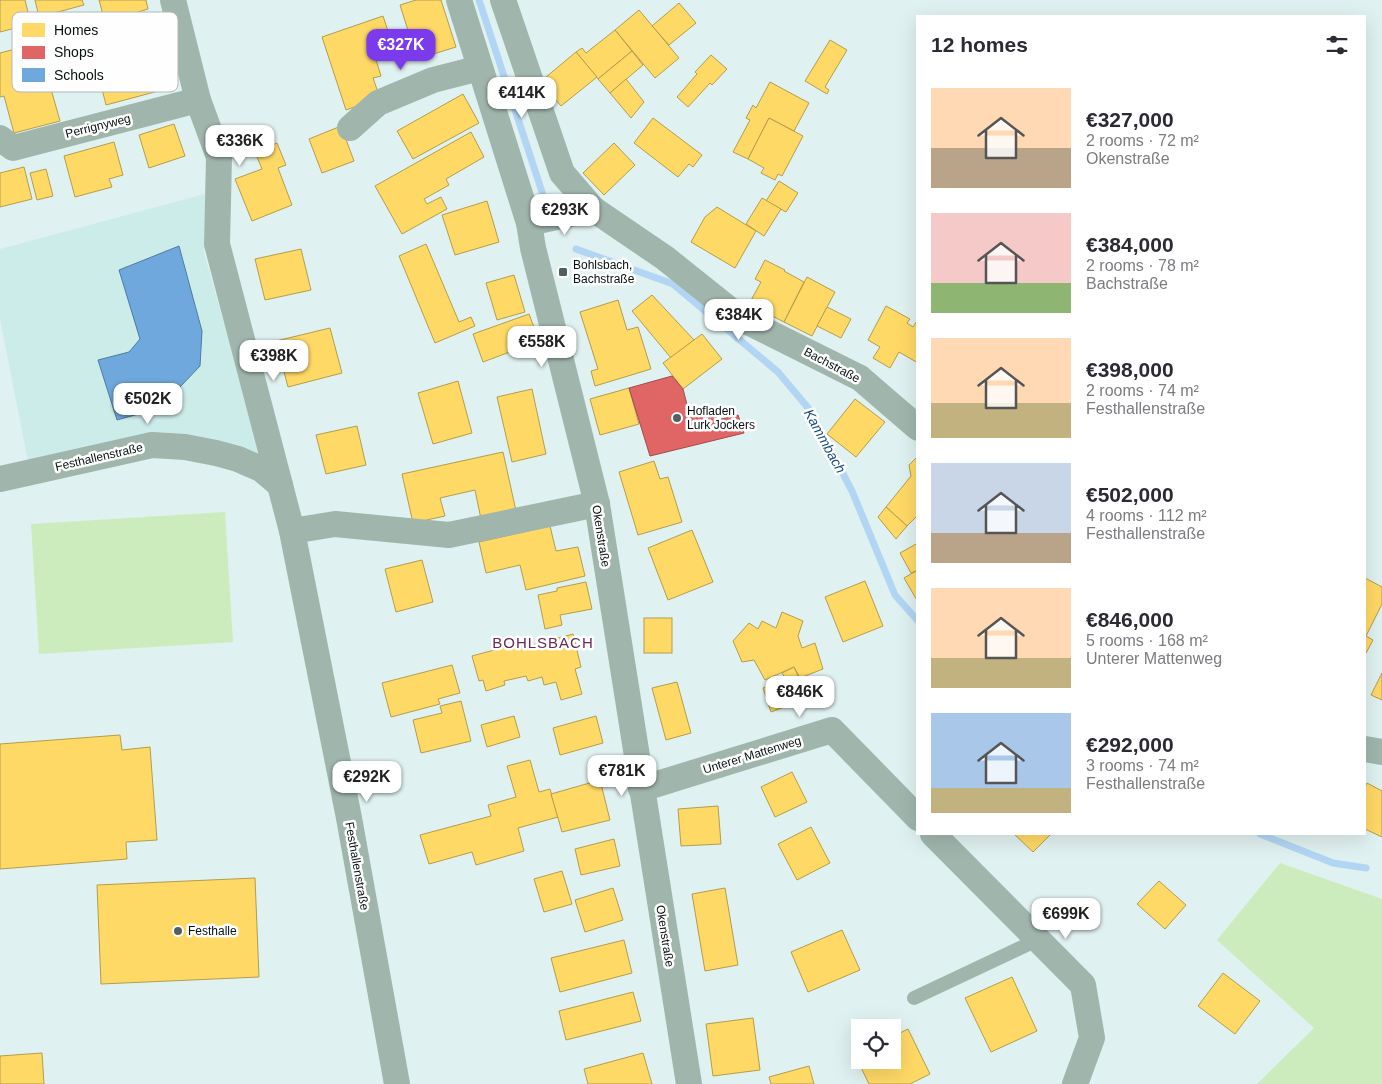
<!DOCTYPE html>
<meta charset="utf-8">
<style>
body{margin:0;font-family:Helvetica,sans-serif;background:#f7f7f7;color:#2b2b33;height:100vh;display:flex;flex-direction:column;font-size:19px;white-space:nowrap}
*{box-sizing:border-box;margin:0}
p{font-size:16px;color:#7c7c81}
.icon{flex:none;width:28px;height:28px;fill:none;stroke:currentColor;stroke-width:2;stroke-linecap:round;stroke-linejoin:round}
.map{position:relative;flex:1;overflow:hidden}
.side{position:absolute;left:916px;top:15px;width:450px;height:820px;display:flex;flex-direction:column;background:#fff;border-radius:0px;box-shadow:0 5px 20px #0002}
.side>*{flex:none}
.buttons{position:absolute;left:851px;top:1019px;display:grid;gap:10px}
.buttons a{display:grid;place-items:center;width:50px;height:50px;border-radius:0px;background:#fff;box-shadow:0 5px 20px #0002;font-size:25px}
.price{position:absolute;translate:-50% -42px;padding:0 11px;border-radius:10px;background:#fff;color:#222;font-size:16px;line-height:32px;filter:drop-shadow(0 1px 2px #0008)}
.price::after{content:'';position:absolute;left:50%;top:30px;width:15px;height:11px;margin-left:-8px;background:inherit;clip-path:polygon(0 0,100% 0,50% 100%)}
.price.selected{background:#7c3aed;color:#fff}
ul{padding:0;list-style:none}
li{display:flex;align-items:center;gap:15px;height:125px;padding:0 15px}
li span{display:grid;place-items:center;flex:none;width:140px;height:100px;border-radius:0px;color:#555}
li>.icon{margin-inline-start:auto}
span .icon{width:60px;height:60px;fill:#fffc;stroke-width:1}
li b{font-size:21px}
h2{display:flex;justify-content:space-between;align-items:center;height:60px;padding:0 15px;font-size:21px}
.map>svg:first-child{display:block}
</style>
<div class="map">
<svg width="1382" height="1084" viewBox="0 0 1382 1084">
<rect width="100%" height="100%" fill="#dff1f0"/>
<path fill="#ccecea" d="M205,194L204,253L263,461L205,442L29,466L0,319V249Z"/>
<g fill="#ccecbe">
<path d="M225,512L233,642L39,654L31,524Z"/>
<path d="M1280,863L1382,899V1084H1257L1314,1028L1217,940Z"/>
</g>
<g fill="#ffd966" stroke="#b49d4c">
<path d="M0,0H25L31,24L0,32Z"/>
<path d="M35,0H82L84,5L39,17Z"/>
<path d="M99,0H146L148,9L105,22Z"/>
<path d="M416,0H441L456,47L417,59L400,5Z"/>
<path d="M679,3L696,23L669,45L652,26Z"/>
<path d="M639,10L679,58L655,78L615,30Z"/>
<path d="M383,16L388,31L369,37L381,76L373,78L380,98L346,110L322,37Z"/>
<path d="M615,30L632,51L598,79L576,52L582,48L586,53Z"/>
<path d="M148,35L162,90L106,105L96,65L128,57L124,42Z"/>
<path d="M830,40L847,50L825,87L829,90L827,94L805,81Z"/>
<path d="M38,43L60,121L14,133L4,96L0,97V53Z"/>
<path d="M632,51L643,65L610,93L598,79Z"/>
<path d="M576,52L597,77L561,106L540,82Z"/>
<path d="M711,55L727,69L712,85L710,83L688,107L677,97L697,74L695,72Z"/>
<path d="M626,79L644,102L631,118L610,93Z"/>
<path d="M770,82L809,103L794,131L769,118L748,159L733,152L750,120L746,118L753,105L756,108Z"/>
<path d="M463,94L479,123L413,159L397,131Z"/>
<path d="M653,118L702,155L693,167L689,164L678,177L634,143Z"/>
<path d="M769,118L803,136L782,176L778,174L775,180L761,173L764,168L748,159Z"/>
<path d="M174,124L185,156L149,168L139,135Z"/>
<path d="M341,126L354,161L322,173L309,139Z"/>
<path d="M471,132L484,157L446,179L449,185L424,199L427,204L441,197L447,209L402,234L375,186Z"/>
<path d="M114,142L123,175L109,179L112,187L75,197L64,156Z"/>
<path d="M277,143L286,165L278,168L292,205L252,221L235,179L262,169L255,152Z"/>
<path d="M614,143L635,165L604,195L583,173Z"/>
<path d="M24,167L32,199L0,207V173Z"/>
<path d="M46,169L53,196L37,200L30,173Z"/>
<path d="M779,181L798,193L786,212L766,201Z"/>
<path d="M762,198L781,209L764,236L746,224Z"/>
<path d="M487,201L499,242L455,255L442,215Z"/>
<path d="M717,207L756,231L735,268L691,242L705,217Z"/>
<path d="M426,244L459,322L471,317L475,326L435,343L399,256Z"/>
<path d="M301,249L311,290L265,300L255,259Z"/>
<path d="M765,260L785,270L784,271L804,282L784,322L749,304L761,282L755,279Z"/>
<path d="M514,275L525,312L497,320L486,283Z"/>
<path d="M807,277L835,292L812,336L784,322Z"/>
<path d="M652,295L694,340L671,358L632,311Z"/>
<path d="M618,300L627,330L638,327L651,369L595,386L591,371L598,369L580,312Z"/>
<path d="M886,306L910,319L907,323L913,327L918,319V363L899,352L890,368L873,358L880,347L868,340Z"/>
<path d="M827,307L851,319L841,338L817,326Z"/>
<path d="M529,314L539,341L483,362L473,334Z"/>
<path d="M330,328L342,373L288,387L276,341Z"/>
<path d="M702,334L722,359L683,389L663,363Z"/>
<path d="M458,381L472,433L433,444L418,393Z"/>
<path d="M629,388L639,424L600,435L590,399Z"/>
<path d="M532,389L546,454L512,462L497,397Z"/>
<path d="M855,399L885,422L856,457L827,434Z"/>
<path d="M357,426L366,465L326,474L316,435Z"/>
<path d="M503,452L516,511L481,519L475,490L440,498L445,516L413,523L402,474Z"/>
<path d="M918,456V515L907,526L886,507L911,476L909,465Z"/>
<path d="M654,461L660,479L668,477L682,522L638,535L619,472Z"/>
<path d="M886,507L907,526L896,539L878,517Z"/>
<path d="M550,526L556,551L578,547L585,576L526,590L520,565L486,573L479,542Z"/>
<path d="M692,530L713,582L668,600L648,548Z"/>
<path d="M918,543V570L911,573L900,553Z"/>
<path d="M422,560L433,602L396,612L385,569Z"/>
<path d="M918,570V602L904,578Z"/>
<path d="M1365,578L1382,587V604L1366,636L1373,640L1365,655Z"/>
<path d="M865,581L883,626L843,642L825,597Z"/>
<path d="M586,582L592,609L560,615L562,625L545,629L538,595L557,591V588Z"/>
<path d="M782,612L803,621L798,636L802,648L815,643L823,669L800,678L794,667L765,680L754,660L742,662L733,641L749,623L758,629L762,621L776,628Z"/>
<rect x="644" y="618" width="28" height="35"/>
<path d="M573,634L581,667L575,669L582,694L561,700L556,682L544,685L542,677L528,681L526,676L504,681L505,685L486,691L483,680L479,681L472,656L524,642L525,647Z"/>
<path d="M452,665L460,693L438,699L440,704L391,717L382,683Z"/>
<path d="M794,667L808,698L771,712L763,688L785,678L782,673Z"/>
<path d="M1382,673V700L1371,695Z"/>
<path d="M677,682L691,733L666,740L652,688Z"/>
<path d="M461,701L471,741L421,753L413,720L442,713L440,706Z"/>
<path d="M514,716L520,737L487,747L481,725Z"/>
<path d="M596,716L603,743L560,755L553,728Z"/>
<path d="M120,735L122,750L150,747L157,840L126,842L127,859L0,869V744Z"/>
<path d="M530,760L539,792L550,789L558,817L518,828L524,851L476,865L472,852L429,864L420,835L491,816L488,805L516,797L507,766Z"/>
<path d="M792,772L807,802L775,817L761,787Z"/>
<path d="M600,780L610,820L562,832L551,794Z"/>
<path d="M1367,783L1382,791V837L1365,829V787Z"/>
<path d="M718,806L721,844L681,846L678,809Z"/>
<path d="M811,827L830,863L797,880L778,844Z"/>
<path d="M1014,834H1051L1033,852Z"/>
<path d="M614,839L620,866L581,875L575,849Z"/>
<path d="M562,871L572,904L544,912L534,879Z"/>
<path d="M255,878L259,977L101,984L97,885Z"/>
<path d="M1159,881L1186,905L1165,929L1137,904Z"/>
<path d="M613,888L623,920L585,932L575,900Z"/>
<path d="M725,888L738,965L705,971L692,894Z"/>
<path d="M842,930L860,970L808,992L791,952Z"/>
<path d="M624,940L632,973L560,992L551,958Z"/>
<path d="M1223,973L1260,1001L1235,1034L1198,1006Z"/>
<path d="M1012,977L1037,1031L991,1052L965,998Z"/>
<path d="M633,992L641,1021L566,1040L559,1011Z"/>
<path d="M753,1018L760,1070L713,1076L706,1024Z"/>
<path d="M908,1029L930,1074L910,1084H869L855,1055L860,1053V1060H892V1037Z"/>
<path d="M42,1053L44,1084H0V1056Z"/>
<path d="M643,1053L652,1084H588L584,1069Z"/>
<path d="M809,1066L814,1084H771L769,1077Z"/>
</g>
<path fill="#e06666" stroke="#9f4c4c" d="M672,376L683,389L690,416L714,409L717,420L738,415L744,433L650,456L629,388Z"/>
<path fill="#6fa8dc" stroke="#507b9f" d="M179,246L202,331L200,366L160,408L117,420L98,360L129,352L140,339L119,270Z"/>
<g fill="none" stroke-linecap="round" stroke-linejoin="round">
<g stroke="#b2d5f4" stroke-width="7">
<path d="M479,0L544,198"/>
<path d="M576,249L673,284L778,372L809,409L852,491L895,595L918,621"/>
<path d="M1260,834L1333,863L1366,868"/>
</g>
<path stroke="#a0b6ad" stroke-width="14" d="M914,998L1037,940"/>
<g stroke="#a0b6ad" stroke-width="26">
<path d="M173,0L198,100L219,157L217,244L292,531L349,818L397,1084"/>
<path d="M459,0L529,223L533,248L597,504L689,1084"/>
<path d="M503,0L562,173L593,209L665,258L740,318L860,378L918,428"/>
<path d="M350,128L378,103L433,80L480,68"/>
<path d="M0,138L13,148L198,100"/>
<path d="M529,223L593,209"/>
<path d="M0,479L152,445L185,447L216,453L238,459L261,469L280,485"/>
<path d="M292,531L335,524L449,535L597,504"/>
<path d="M1365,749L1382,752"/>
<path d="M641,789L832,730L918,818"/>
<path d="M933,834L1083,985L1092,1038L1075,1084"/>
</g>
</g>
<g fill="#525f5f" stroke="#fefefe" stroke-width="2">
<rect x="558" y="267" width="10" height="10" rx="2.5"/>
<circle cx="677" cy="418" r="5"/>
<circle cx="178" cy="931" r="5"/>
</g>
<g text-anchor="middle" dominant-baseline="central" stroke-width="5" stroke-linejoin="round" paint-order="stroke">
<g font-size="12" fill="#061111" stroke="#fefefe">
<text transform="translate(98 126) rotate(-14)">Perrignyweg</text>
<text transform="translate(832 365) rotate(28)">Bachstraße</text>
<text transform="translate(99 457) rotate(-13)">Festhallenstraße</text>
<text transform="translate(601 536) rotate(81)">Okenstraße</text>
<text transform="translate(752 755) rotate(-17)">Unterer Mattenweg</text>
<text transform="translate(357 866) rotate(80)">Festhallenstraße</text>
<text transform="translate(665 936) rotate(81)">Okenstraße</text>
</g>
<g font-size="12" fill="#061111" stroke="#fefefe" text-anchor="start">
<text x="573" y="265">Bohlsbach,<tspan x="573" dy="14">Bachstraße</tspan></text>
<text x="687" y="411">Hofladen<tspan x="687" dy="14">Lurk Jockers</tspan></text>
<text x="188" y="931">Festhalle</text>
</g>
<g font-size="14" font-style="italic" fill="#1c4e7d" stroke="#fefefe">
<text transform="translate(825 441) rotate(61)">Kammbach</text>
</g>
<g font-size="15" letter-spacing="1" fill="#662c55" stroke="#fefefe">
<text x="543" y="642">BOHLSBACH</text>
</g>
</g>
<rect x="12" y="12" width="166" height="80" rx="8" fill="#fefefe" stroke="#b4b7b7" stroke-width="1"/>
<rect x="22" y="23" width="23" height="14" fill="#ffd966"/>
<rect x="22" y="46" width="23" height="13" fill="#e06666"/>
<rect x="22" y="68" width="23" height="14" fill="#6fa8dc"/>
<g font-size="14" fill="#061111">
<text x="54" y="35">Homes</text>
<text x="54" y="57">Shops</text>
<text x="54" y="80">Schools</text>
</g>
</svg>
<div class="buttons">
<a><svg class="icon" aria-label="locate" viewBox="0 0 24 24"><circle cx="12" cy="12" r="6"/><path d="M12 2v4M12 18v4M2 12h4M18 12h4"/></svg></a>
</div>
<b class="price selected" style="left:401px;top:71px">€327K</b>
<b class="price" style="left:522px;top:119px">€414K</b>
<b class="price" style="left:240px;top:167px">€336K</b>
<b class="price" style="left:565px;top:236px">€293K</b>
<b class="price" style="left:739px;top:341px">€384K</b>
<b class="price" style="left:542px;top:368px">€558K</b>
<b class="price" style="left:274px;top:382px">€398K</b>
<b class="price" style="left:148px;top:425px">€502K</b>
<b class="price" style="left:800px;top:718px">€846K</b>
<b class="price" style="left:622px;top:797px">€781K</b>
<b class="price" style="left:367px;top:803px">€292K</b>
<b class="price" style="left:1066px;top:940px">€699K</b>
<section class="side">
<h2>12 homes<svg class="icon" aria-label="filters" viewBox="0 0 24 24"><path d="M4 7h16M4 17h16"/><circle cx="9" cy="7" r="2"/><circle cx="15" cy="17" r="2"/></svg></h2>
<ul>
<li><span style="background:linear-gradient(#ffd9b3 60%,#b9a48a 0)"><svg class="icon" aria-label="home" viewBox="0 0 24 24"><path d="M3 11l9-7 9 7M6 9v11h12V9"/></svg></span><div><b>€327,000</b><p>2 rooms · 72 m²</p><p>Okenstraße</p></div></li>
<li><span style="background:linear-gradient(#f6c9c9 70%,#8fb573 0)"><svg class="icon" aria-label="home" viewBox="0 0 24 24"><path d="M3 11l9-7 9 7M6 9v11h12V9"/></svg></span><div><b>€384,000</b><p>2 rooms · 78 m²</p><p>Bachstraße</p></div></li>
<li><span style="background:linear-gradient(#ffd9b3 65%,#c2b280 0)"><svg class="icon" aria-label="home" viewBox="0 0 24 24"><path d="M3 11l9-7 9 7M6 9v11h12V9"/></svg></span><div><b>€398,000</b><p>2 rooms · 74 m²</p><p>Festhallenstraße</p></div></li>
<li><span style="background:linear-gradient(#c9d6e8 70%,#b9a48a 0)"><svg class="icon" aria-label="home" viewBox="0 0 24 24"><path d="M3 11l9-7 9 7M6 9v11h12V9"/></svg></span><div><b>€502,000</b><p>4 rooms · 112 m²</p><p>Festhallenstraße</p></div></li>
<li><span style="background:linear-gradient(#ffd9b3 70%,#c2b280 0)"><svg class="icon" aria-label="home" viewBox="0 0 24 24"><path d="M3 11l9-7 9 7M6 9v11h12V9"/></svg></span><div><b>€846,000</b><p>5 rooms · 168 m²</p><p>Unterer Mattenweg</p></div></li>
<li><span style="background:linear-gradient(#a9c7e8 75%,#c2b280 0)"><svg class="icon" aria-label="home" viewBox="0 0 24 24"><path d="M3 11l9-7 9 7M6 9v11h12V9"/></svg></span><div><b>€292,000</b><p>3 rooms · 74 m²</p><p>Festhallenstraße</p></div></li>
</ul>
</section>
</div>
